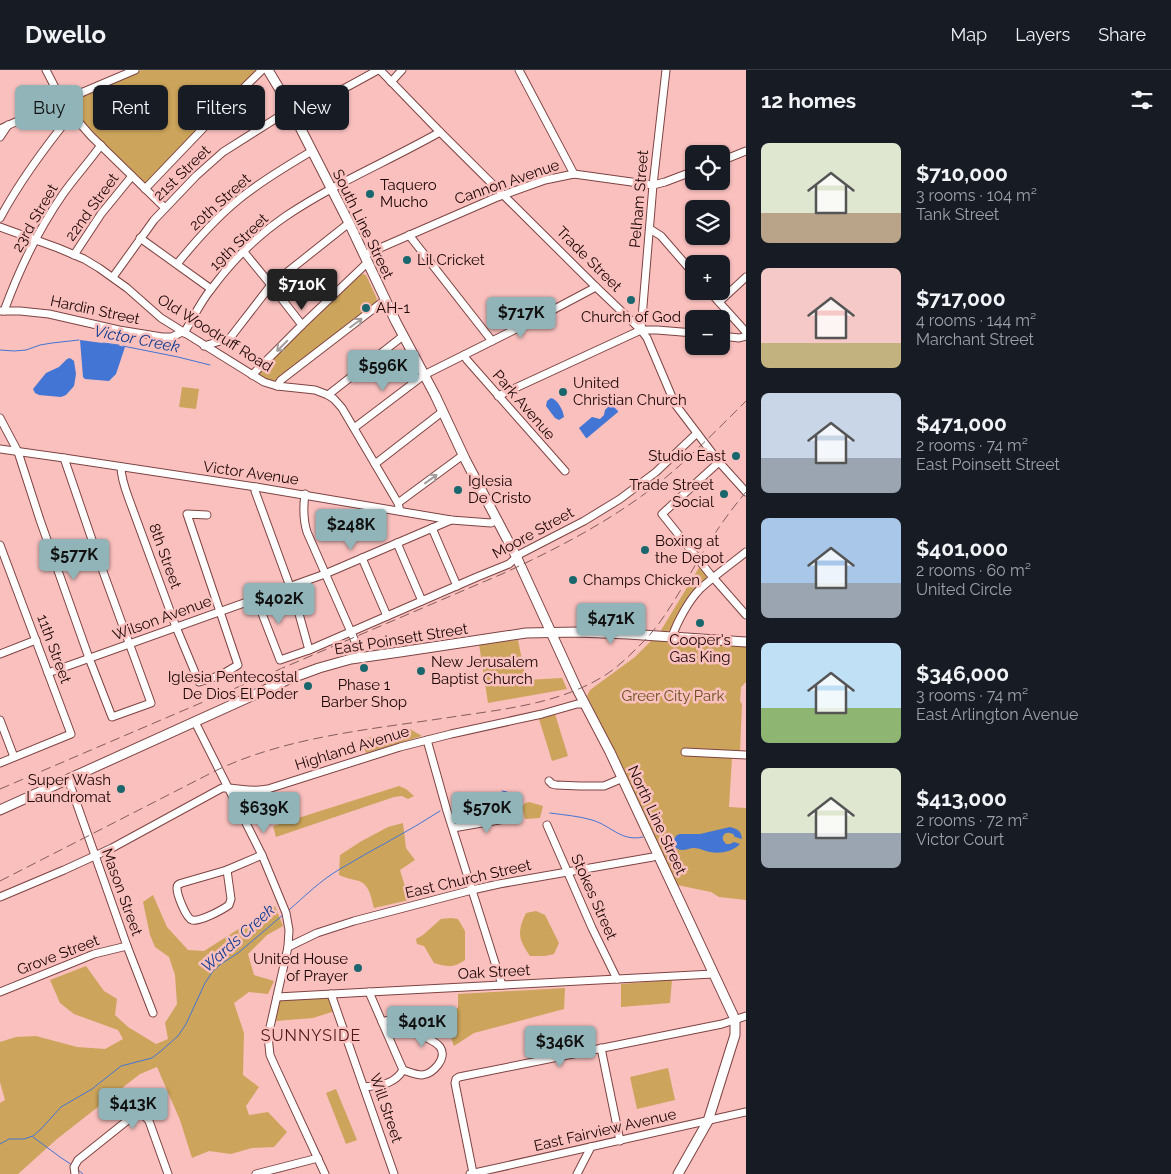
<!DOCTYPE html>
<meta charset="utf-8">
<style>
body{margin:0;font-family:Raleway,sans-serif;background:#242831;color:#f1f3f6;height:100vh;display:flex;flex-direction:column;font-size:19px;white-space:nowrap}
*{box-sizing:border-box;margin:0}
p{font-size:16px;color:#9ea1a6}
.icon{flex:none;width:28px;height:28px;fill:none;stroke:currentColor;stroke-width:2;stroke-linecap:round;stroke-linejoin:round}
.map{position:relative;flex:1;overflow:hidden}
.side{display:flex;flex-direction:column;background:#171b24;width:425px}
.side>*{flex:none}
.top-card{position:absolute;left:15px;top:15px;width:475px;height:45px;display:flex;gap:10px}
.tools{position:absolute;left:685px;top:75px;display:grid;gap:10px}
.tools a{display:grid;place-items:center;width:45px;height:45px;border-radius:8px;background:#171b24;box-shadow:0 1px 4px #0004;font-size:25px}
.price{position:absolute;translate:-50% -42px;padding:0 11px;border-radius:5px;background:#90b4b8;color:#111;font-size:16px;line-height:32px;filter:drop-shadow(0 1px 2px #0008)}
.price::after{content:'';position:absolute;left:50%;top:30px;width:15px;height:11px;margin-left:-8px;background:inherit;clip-path:polygon(0 0,100% 0,50% 100%)}
.price.on{background:#222;color:#fff}
ul{padding:0;list-style:none}
li{display:flex;align-items:center;gap:15px;height:125px;padding:0 15px}
li span{display:grid;place-items:center;flex:none;width:140px;height:100px;border-radius:8px;color:#555}
li>.icon{margin-inline-start:auto}
span .icon{width:60px;height:60px;fill:#fffc;stroke-width:1}
li b{font-size:21px}
h2{display:flex;justify-content:space-between;align-items:center;height:60px;padding:0 15px;font-size:21px}
.tag{padding:0 18px;border-radius:8px;background:#171b24;box-shadow:0 1px 4px #0004;font-size:18px;line-height:45px}
.tag.on{background:#90b4b8;color:#111}
header{display:flex;align-items:center;gap:30px;box-sizing:border-box;height:70px;padding:0 25px;background:#171b24;border-bottom:1px solid #363941}
header strong{font-size:24px}
nav{display:flex;gap:28px;margin-inline-start:auto;font-size:18px}
main{display:flex;flex:1;min-height:0}
.map>svg:first-child{display:block}
</style>
<header>
<strong>Dwello</strong>
<nav><a>Map</a><a>Layers</a><a>Share</a></nav>
</header>
<main>
<div class="map">
<svg width="746" height="1104" viewBox="0 0 746 1104">
<rect width="100%" height="100%" fill="#f9c0be"/>
<g fill="#cca45b">
<path d="M141,0H256L257,2L147,112H143L86,56L69,36V31Z"/>
<path d="M362,204L366,205L377,229L376,234L276,310L270,311L257,305V303L358,205Z"/>
<path d="M182,317L199,319L196,339L179,337Z"/>
<path d="M700,496L706,504V510L692,522L670,560L666,562H660Z"/>
<path d="M653,569L746,576V612L741,617L740,631L742,634L740,681L687,679V686L690,685L732,688L729,737L746,738V830L719,827L711,822L677,815L587,626L590,620L635,587Z"/>
<path d="M518,570L526,610L562,608L567,619L488,633L479,574Z"/>
<path d="M555,644L568,686L552,691L539,649Z"/>
<path d="M410,659L422,666L366,683L361,669Z"/>
<path d="M399,716L406,719L414,726L408,729L402,726L394,727L276,767L273,756Z"/>
<path d="M529,732L543,736L540,748L525,749L522,737L525,733Z"/>
<path d="M403,753L406,778L415,790L400,800L409,830L374,838C371,828 370,815 359,811C352,809 346,808 339,805L340,785L360,772L388,757Z"/>
<path d="M153,825L167,857L188,880L204,881L275,836L283,856L267,865L248,884L254,905L274,911L268,924L249,922L234,933L244,963L243,1005L259,1017L246,1036L249,1045L268,1042L287,1062L274,1077L252,1078L231,1084L209,1081L192,1088L180,1050L157,997L140,1004L103,1033L57,1069L18,1104H0V1033L5,1030L0,1012V972L16,967L36,966L77,977L105,979L123,969L118,960L74,944L60,933L50,910L86,896L104,921L117,929L115,945L128,957L156,974L168,969L165,953L177,934L175,905L169,887L155,877L150,865L143,832Z"/>
<path d="M536,841L545,845L559,873L554,884L545,886H530C518,869 517,862 526,843Z"/>
<path d="M451,848L458,849L465,861V890C453,898 448,897 434,893L424,876L417,874L416,869L423,865L441,849Z"/>
<path d="M672,910L670,933L621,937V914Z"/>
<path d="M565,918L564,939L474,963L454,976L448,959L437,947L458,938V924Z"/>
<path d="M330,926L335,941L313,948L276,951L279,931L283,929Z"/>
<path d="M668,998L675,1030L637,1039L630,1007Z"/>
<path d="M336,1019L357,1070L346,1074L326,1023Z"/>
</g>
<g fill="#4375d4">
<path d="M80,270L117,275L125,277L116,304L109,311L85,309L83,307Z"/>
<path d="M70,288L74,291L76,304L74,316L66,325L61,327L39,325L35,323L33,319L46,303L59,297L67,289Z"/>
<path d="M551,328C558,330 563,340 564,347L559,350L555,348L546,336L547,331Z"/>
<path d="M611,334L618,341V342L587,368H586L579,358L592,347L600,349L604,345L605,340Z"/>
<path d="M730,757C737,759 741,760 742,769L735,767L733,764L730,763C725,762 722,765 723,770L726,774H730L734,772L740,774C732,782 720,784 710,782C704,781 700,778 694,778C689,778 683,782 678,779C674,777 673,773 674,769L677,765L680,764H700Z"/>
</g>
<g fill="none" stroke-linecap="round" stroke-linejoin="round">
<g stroke="#4375d4" stroke-width="1">
<path d="M103,273L119,275"/>
<path d="M123,276L178,287L210,295"/>
<path d="M0,280L14,281L26,280L40,275L52,273L79,270"/>
<path d="M502,721L507,722"/>
<path d="M550,743C564,745 579,746 592,750C612,756 621,772 643,767"/>
<path d="M289,840C305,826 321,810 340,799C373,779 408,762 440,741"/>
<path d="M33,1067L60,1087L72,1095"/>
<path d="M0,1074L9,1069H24L33,1066L41,1059L61,1037L92,1019L121,996L152,988L161,981L178,966L186,954L205,913L213,901L221,894L238,883L284,844"/>
<path d="M77,1099L83,1104"/>
</g>
<defs>
<g id="minor">
<path d="M46,0L62,31L76,49L91,66L165,138"/>
<path d="M380,0L440,62L596,217L641,260L647,268L675,334L719,392L746,422"/>
<path d="M519,0L574,104"/>
<path d="M391,12L402,0"/>
<path d="M294,46L378,0"/>
<path d="M0,59L62,31L135,0"/>
<path d="M0,67L8,55"/>
<path d="M721,91L746,81"/>
<path d="M145,119L212,49L262,0"/>
<path d="M0,148C20,111 45,77 72,44"/>
<path d="M0,157L58,178L84,189L99,198L127,218L161,248L264,312L277,316L315,320L328,325L334,329L342,338L395,428L398,433L400,441"/>
<path d="M650,159L661,166L694,204"/>
<path d="M409,165L492,271"/>
<path d="M140,168L211,219"/>
<path d="M244,182L271,215L302,255"/>
<path d="M74,185L101,144L132,106"/>
<path d="M364,185L495,128L545,110L574,104L653,115L665,112L694,101"/>
<path d="M177,194C198,168 220,143 247,123C268,107 290,94 312,81"/>
<path d="M113,207L154,150L196,106L223,82L291,39"/>
<path d="M709,221L746,262"/>
<path d="M719,232L746,207"/>
<path d="M1,241H20L49,244L119,260L162,267H172L182,262"/>
<path d="M4,241C19,200 38,160 63,124C75,107 89,92 101,75"/>
<path d="M641,260L653,115L666,0"/>
<path d="M184,263C193,248 201,231 212,218C232,191 258,165 286,146C335,113 389,91 440,62"/>
<path d="M721,266L739,268L746,266"/>
<path d="M204,276L230,268L271,215L349,153"/>
<path d="M464,285L467,290L565,401"/>
<path d="M252,305L302,255L367,193"/>
<path d="M277,316L281,310L385,230"/>
<path d="M328,325L403,266"/>
<path d="M498,326L641,260H657L694,263"/>
<path d="M0,348L18,382L40,450L89,588L112,647L151,633L101,496L64,388"/>
<path d="M354,358L424,305L530,252L596,217"/>
<path d="M0,379L64,388L256,417L451,450L491,453L497,450"/>
<path d="M719,392L662,444L710,504L746,545"/>
<path d="M375,394L442,342"/>
<path d="M121,397C121,409 126,421 130,432L176,557L199,612L221,605L238,595L187,444L207,445"/>
<path d="M256,417L255,421L296,533L309,580"/>
<path d="M305,424C303,438 303,449 307,462L362,587"/>
<path d="M398,433L463,385"/>
<path d="M432,458L457,516"/>
<path d="M397,473L422,531"/>
<path d="M0,475L71,664L0,693"/>
<path d="M362,488L387,546"/>
<path d="M256,528L280,590L309,580L477,507L509,494L520,484L584,451L620,429L656,402L696,364"/>
<path d="M672,567C677,552 689,530 700,519C714,506 731,494 746,482"/>
<path d="M0,584L36,570"/>
<path d="M48,603L325,504L451,450"/>
<path d="M0,650L14,687"/>
<path d="M195,652L262,785L286,843L289,860L288,877L268,966L270,985L274,994L325,1104"/>
<path d="M427,670L447,741L502,915"/>
<path d="M685,682L746,685"/>
<path d="M68,709L127,876L153,943"/>
<path d="M549,711L552,714L556,715L580,716H604L623,708"/>
<path d="M547,755L592,858L617,909"/>
<path d="M453,758L517,747"/>
<path d="M227,800L231,829L229,835C222,840 200,852 192,850C186,848 177,825 177,818C177,814 179,814 182,813Z"/>
<path d="M227,800L262,785"/>
<path d="M0,827L64,800L112,778L222,718C238,717 250,723 268,719L400,677L451,664L542,644L577,634H585"/>
<path d="M288,877L317,863L354,851L472,820L499,814L653,787L659,785"/>
<path d="M0,922L94,884L127,876"/>
<path d="M331,924L394,1104"/>
<path d="M277,927L369,922L713,904"/>
<path d="M382,952C400,944 413,958 427,968C431,970 437,973 440,977C448,988 433,1004 422,1005C416,1005 409,1002 403,1000"/>
<path d="M601,978L620,1071"/>
<path d="M364,1017C380,1015 394,1015 403,1000L369,922"/>
<path d="M473,1103L455,1013L456,1009L459,1007L722,954L746,946"/>
<path d="M75,1104L74,1097L78,1090L133,1046C139,1043 145,1045 149,1051L168,1104"/>
<path d="M256,1104L318,1088"/>
<path d="M470,1104L746,1042"/>
<path d="M577,1104L591,1077"/>
</g>
<g id="major">
<path d="M268,0L286,30L349,153L396,252L435,325L465,389L516,486L577,619L610,682L733,945L735,950V965L708,1051L678,1104"/>
<path d="M0,740L289,609L319,598L351,589L400,582L526,563L578,562L628,564L746,572"/>
</g>
</defs>
<use href="#minor" stroke="#7e4342" stroke-width="9"/>
<use href="#major" stroke="#7e4342" stroke-width="11"/>
<use href="#minor" stroke="#fff" stroke-width="7"/>
<use href="#major" stroke="#fff" stroke-width="9"/>
<g stroke="#835d5c" stroke-width="1" stroke-dasharray="10 5" stroke-linecap="butt">
<path d="M0,719L502,504C565,475 626,443 678,397C701,376 724,353 746,331"/>
<path d="M0,811L217,700C289,666 374,659 452,647C504,639 561,634 607,604C619,596 631,584 641,574C659,557 672,534 685,513C703,481 722,450 746,422"/>
</g>
</g>
<defs><path id="oneway-shaft" d="M-6 0H5M1.5-3L5.5 0L1.5 3" fill="none" stroke-width="1.6" stroke-linecap="round" stroke-linejoin="round" transform="scale(1.25)"/></defs>
<g stroke="#a49b9b">
<use href="#oneway-shaft" transform="translate(356 253) rotate(-37)"/>
<use href="#oneway-shaft" transform="translate(282 276) rotate(135)"/>
<use href="#oneway-shaft" transform="translate(431 409) rotate(-36)"/>
</g>
<g fill="#19676c" stroke="#f9c0be" stroke-width="2">
<circle cx="370" cy="124" r="5"/>
<circle cx="407" cy="190" r="5"/>
<circle cx="631" cy="230" r="5"/>
<circle cx="366" cy="238" r="5"/>
<circle cx="563" cy="322" r="5"/>
<circle cx="736" cy="386" r="5"/>
<circle cx="458" cy="420" r="5"/>
<circle cx="724" cy="424" r="5"/>
<circle cx="645" cy="480" r="5"/>
<circle cx="573" cy="510" r="5"/>
<circle cx="700" cy="553" r="5"/>
<circle cx="364" cy="598" r="5"/>
<circle cx="421" cy="601" r="5"/>
<circle cx="308" cy="616" r="5"/>
<circle cx="121" cy="719" r="5"/>
<circle cx="358" cy="898" r="5"/>
</g>
<g text-anchor="middle" dominant-baseline="central" stroke-width="5" stroke-linejoin="round" paint-order="stroke">
<g font-size="15" fill="#1c0606" stroke="#f9c0be">
<text transform="translate(182 103) rotate(-44)">21st Street</text>
<text transform="translate(507 112) rotate(-19)">Cannon Avenue</text>
<text transform="translate(639 129) rotate(-85)">Pelham Street</text>
<text transform="translate(220 132) rotate(-42)">20th Street</text>
<text transform="translate(92 137) rotate(-54)">22nd Street</text>
<text transform="translate(35 148) rotate(-60)">23rd Street</text>
<text transform="translate(363 154) rotate(64)">South Line Street</text>
<text transform="translate(239 172) rotate(-44)">19th Street</text>
<text transform="translate(589 189) rotate(45)">Trade Street</text>
<text transform="translate(95 240) rotate(12)">Hardin Street</text>
<text transform="translate(215 263) rotate(32)">Old Woodruff Road</text>
<text transform="translate(524 335) rotate(49)">Park Avenue</text>
<text transform="translate(251 403) rotate(8)">Victor Avenue</text>
<text transform="translate(533 463) rotate(-29)">Moore Street</text>
<text transform="translate(165 486) rotate(70)">8th Street</text>
<text transform="translate(162 548) rotate(-20)">Wilson Avenue</text>
<text transform="translate(401 569) rotate(-9)">East Poinsett Street</text>
<text transform="translate(54 579) rotate(70)">11th Street</text>
<text transform="translate(352 678) rotate(-17)">Highland Avenue</text>
<text transform="translate(657 750) rotate(65)">North Line Street</text>
<text transform="translate(468 809) rotate(-13)">East Church Street</text>
<text transform="translate(122 822) rotate(70)">Mason Street</text>
<text transform="translate(594 827) rotate(66)">Stokes Street</text>
<text transform="translate(58 885) rotate(-21)">Grove Street</text>
<text transform="translate(494 902) rotate(-3)">Oak Street</text>
<text transform="translate(386 1038) rotate(71)">Will Street</text>
<text transform="translate(605 1060) rotate(-13)">East Fairview Avenue</text>
</g>
<g font-size="15" fill="#1c0606" stroke="#f9c0be" text-anchor="start">
<text x="380" y="115">Taquero<tspan x="380" dy="17">Mucho</tspan></text>
<text x="417" y="190">Lil Cricket</text>
<text x="376" y="238">AH-1</text>
<text x="631" y="247" text-anchor="middle">Church of God</text>
<text x="573" y="313">United<tspan x="573" dy="17">Christian Church</tspan></text>
<text x="726" y="386" text-anchor="end">Studio East</text>
<text x="468" y="411">Iglesia<tspan x="468" dy="17">De Cristo</tspan></text>
<text x="714" y="415" text-anchor="end">Trade Street<tspan x="714" dy="17">Social</tspan></text>
<text x="655" y="471">Boxing at<tspan x="655" dy="17">the Depot</tspan></text>
<text x="583" y="510">Champs Chicken</text>
<text x="700" y="570" text-anchor="middle">Cooper's<tspan x="700" dy="17">Gas King</tspan></text>
<text x="431" y="592">New Jerusalem<tspan x="431" dy="17">Baptist Church</tspan></text>
<text x="298" y="607" text-anchor="end">Iglesia Pentecostal<tspan x="298" dy="17">De Dios El Poder</tspan></text>
<text x="364" y="615" text-anchor="middle">Phase 1<tspan x="364" dy="17">Barber Shop</tspan></text>
<text x="111" y="710" text-anchor="end">Super Wash<tspan x="111" dy="17">Laundromat</tspan></text>
<text x="348" y="889" text-anchor="end">United House<tspan x="348" dy="17">of Prayer</tspan></text>
</g>
<g font-size="15" fill="#69501e" stroke="#f9c0be">
<text x="673" y="626">Greer City Park</text>
</g>
<g font-size="16" font-style="italic" fill="#103c92" stroke="#f9c0be">
<text transform="translate(137 269) rotate(11)">Victor Creek</text>
<text transform="translate(238 868) rotate(-42)">Wards Creek</text>
</g>
<g font-size="16" letter-spacing="1" fill="#4f191a" stroke="#f9c0be">
<text x="311" y="965">SUNNYSIDE</text>
</g>
</g>
</svg>
<div class="tools">
<a><svg class="icon" aria-label="locate" viewBox="0 0 24 24"><circle cx="12" cy="12" r="6"/><path d="M12 2v4M12 18v4M2 12h4M18 12h4"/></svg></a>
<a><svg class="icon" aria-label="layers" viewBox="0 0 24 24"><path d="M12 4l9 5-9 5-9-5zM3 14l9 5 9-5"/></svg></a>
<a>+</a>
<a>−</a>
</div>
<b class="price on" style="left:302px;top:241px">$710K</b>
<b class="price" style="left:521px;top:269px">$717K</b>
<b class="price" style="left:383px;top:322px">$596K</b>
<b class="price" style="left:351px;top:481px">$248K</b>
<b class="price" style="left:74px;top:511px">$577K</b>
<b class="price" style="left:279px;top:555px">$402K</b>
<b class="price" style="left:611px;top:575px">$471K</b>
<b class="price" style="left:264px;top:764px">$639K</b>
<b class="price" style="left:487px;top:764px">$570K</b>
<b class="price" style="left:422px;top:978px">$401K</b>
<b class="price" style="left:560px;top:998px">$346K</b>
<b class="price" style="left:133px;top:1060px">$413K</b>
<div class="top-card">
<a class="tag on">Buy</a>
<a class="tag">Rent</a>
<a class="tag">Filters</a>
<a class="tag">New</a>
</div>
</div>
<section class="side">
<h2>12 homes<svg class="icon" aria-label="filters" viewBox="0 0 24 24"><path d="M4 7h16M4 17h16"/><circle cx="9" cy="7" r="2"/><circle cx="15" cy="17" r="2"/></svg></h2>
<ul>
<li><span style="background:linear-gradient(#dfe7d0 70%,#b9a48a 0)"><svg class="icon" aria-label="home" viewBox="0 0 24 24"><path d="M3 11l9-7 9 7M6 9v11h12V9"/></svg></span><div><b>$710,000</b><p>3 rooms · 104 m²</p><p>Tank Street</p></div></li>
<li><span style="background:linear-gradient(#f6c9c9 75%,#c2b280 0)"><svg class="icon" aria-label="home" viewBox="0 0 24 24"><path d="M3 11l9-7 9 7M6 9v11h12V9"/></svg></span><div><b>$717,000</b><p>4 rooms · 144 m²</p><p>Marchant Street</p></div></li>
<li><span style="background:linear-gradient(#c9d6e8 65%,#9aa5b1 0)"><svg class="icon" aria-label="home" viewBox="0 0 24 24"><path d="M3 11l9-7 9 7M6 9v11h12V9"/></svg></span><div><b>$471,000</b><p>2 rooms · 74 m²</p><p>East Poinsett Street</p></div></li>
<li><span style="background:linear-gradient(#a9c7e8 65%,#9aa5b1 0)"><svg class="icon" aria-label="home" viewBox="0 0 24 24"><path d="M3 11l9-7 9 7M6 9v11h12V9"/></svg></span><div><b>$401,000</b><p>2 rooms · 60 m²</p><p>United Circle</p></div></li>
<li><span style="background:linear-gradient(#bfe0f5 65%,#8fb573 0)"><svg class="icon" aria-label="home" viewBox="0 0 24 24"><path d="M3 11l9-7 9 7M6 9v11h12V9"/></svg></span><div><b>$346,000</b><p>3 rooms · 74 m²</p><p>East Arlington Avenue</p></div></li>
<li><span style="background:linear-gradient(#dfe7d0 65%,#9aa5b1 0)"><svg class="icon" aria-label="home" viewBox="0 0 24 24"><path d="M3 11l9-7 9 7M6 9v11h12V9"/></svg></span><div><b>$413,000</b><p>2 rooms · 72 m²</p><p>Victor Court</p></div></li>
</ul>
</section>
</main>
